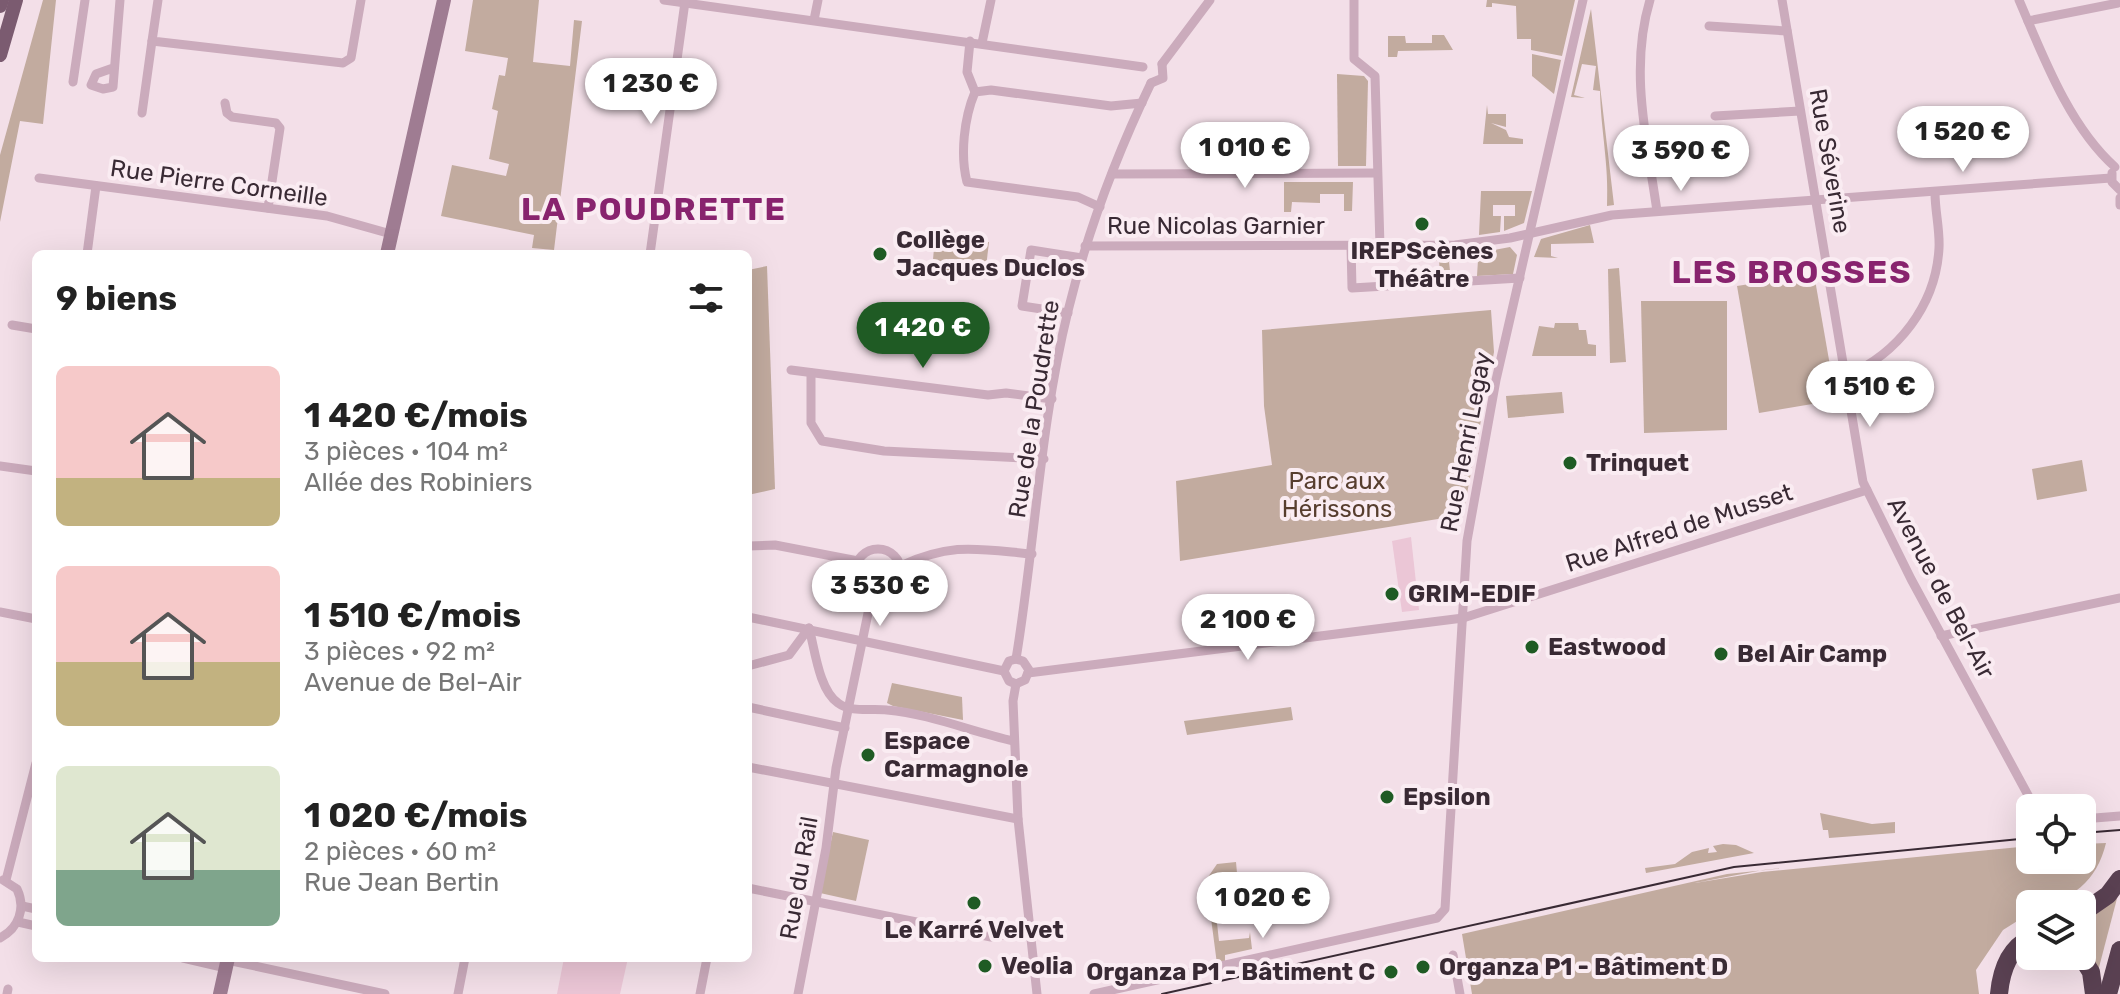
<!DOCTYPE html>
<html lang="fr">
<meta charset="utf-8">
<style>
body{margin:0;font-family:Rubik,sans-serif;background:#f2f2f2;color:#222;height:100vh;display:flex;flex-direction:column;font-size:30px;white-space:nowrap}
*{box-sizing:border-box;margin:0}
p{font-size:26px;color:#767676}
.icon{flex:none;width:44px;height:44px;fill:none;stroke:currentColor;stroke-width:2;stroke-linecap:round;stroke-linejoin:round}
.map{position:relative;flex:1;overflow:hidden}
.side{position:absolute;left:32px;top:250px;width:720px;height:712px;display:flex;flex-direction:column;background:#fff;border-radius:12px;box-shadow:0 8px 32px #0002}
.side>*{flex:none}
.buttons{position:absolute;left:2016px;top:794px;display:grid;gap:16px}
.buttons a{display:grid;place-items:center;width:80px;height:80px;border-radius:12px;background:#fff;box-shadow:0 8px 32px #0002;font-size:40px}
.price{position:absolute;translate:-50% -68px;padding:0 18px;border-radius:28px;background:#fff;color:#222;font-size:26px;line-height:52px;filter:drop-shadow(0 2px 4px #0008)}
.price::after{content:'';position:absolute;left:50%;top:48px;width:24px;height:18px;margin-left:-12px;background:inherit;clip-path:polygon(0 0,100% 0,50% 100%)}
.price.on{background:#1f5b24;color:#fff}
ul{padding:0;list-style:none}
li{display:flex;align-items:center;gap:24px;height:200px;padding:0 24px}
li span{display:grid;place-items:center;flex:none;width:224px;height:160px;border-radius:12px;color:#555}
li>.icon{margin-inline-start:auto}
span .icon{width:96px;height:96px;fill:#fffc;stroke-width:1}
li b{font-size:34px}
h2{display:flex;justify-content:space-between;align-items:center;height:96px;padding:0 24px;font-size:34px}
.map>svg:first-child{display:block}
</style>
<div class="map">
<svg width="2120" height="994" viewBox="0 0 2120 994">
<rect width="100%" height="100%" fill="#f3dfe8"/>
<g fill="#c2ab9f">
<path d="M43,0H56L43,124L20,121L0,222V155Z"/>
<path d="M473,0H539L533,62L570,66L574,20L582,21L554,250L532,248L534,235L441,216L452,165L506,176L509,164L489,159L498,111L492,109L499,75L505,76L508,58L465,51Z"/>
<path d="M1487,0H1575L1562,56L1531,50V39H1517L1516,6L1492,3V7H1486Z"/>
<path d="M1591,9L1614,205L1607,206C1609,163 1601,133 1600,91L1593,90L1596,66L1582,64L1574,95L1585,98L1571,97Z"/>
<path d="M1432,35H1444L1453,50L1398,51L1397,57H1388V36H1405L1406,43H1432Z"/>
<path d="M1532,54L1561,60L1554,94L1532,76Z"/>
<path d="M1337,74L1364,76L1368,81L1366,166H1338Z"/>
<path d="M1487,105L1488,114H1506V127L1491,123L1506,130L1509,137L1523,139V144H1483Z"/>
<path d="M1284,182H1353L1352,211H1344V194H1320V203L1292,202L1291,212H1284Z"/>
<path d="M1481,191H1532L1524,223L1504,231V216H1515V205H1493V216H1501L1500,232L1479,235Z"/>
<path d="M1590,225L1594,243L1551,244V256L1558,258L1534,257L1541,239Z"/>
<path d="M935,237L989,242L985,276L932,271Z"/>
<path d="M1510,247L1517,255L1513,274L1477,276L1478,260L1449,262L1450,271H1465L1472,276L1429,279L1428,273L1440,272L1439,261H1427V253H1478Z"/>
<path d="M767,266L775,489L748,495V270Z"/>
<path d="M1619,268L1626,362L1610,363L1608,269Z"/>
<path d="M1814,274L1836,400L1759,413L1737,286Z"/>
<path d="M1641,301H1727V430L1644,433Z"/>
<path d="M1491,310L1494,352L1462,520L1445,522L1444,518L1180,561L1176,481L1272,465L1264,406L1262,330Z"/>
<path d="M1555,323H1578L1579,330H1586L1588,344L1596,345V356H1532L1539,326L1554,328Z"/>
<path d="M1881,362L1889,386L1858,394L1855,380Z"/>
<path d="M1562,392L1564,413L1508,418L1506,396Z"/>
<path d="M2082,460L2087,491L2037,500L2032,469Z"/>
<path d="M892,683L962,697L963,720L893,706L887,703Z"/>
<path d="M1291,707L1293,720L1187,735L1184,721Z"/>
<path d="M1820,813L1872,824L1895,822V833L1829,838L1828,830H1823Z"/>
<path d="M833,832L869,840L856,901L820,893Z"/>
<path d="M2106,843C2097,881 2071,904 2030,904V913L2003,930L1976,970L1979,994H1472L1462,934L1727,874L1944,851L1763,870L1695,883L1762,872L2030,846V860H2082V844Z"/>
<path d="M1723,844L1736,845L1754,853L1646,873L1645,868L1675,864L1692,852L1709,848L1708,853L1717,852L1713,846Z"/>
<path d="M1236,862L1237,873L1221,877L1225,910L1221,911L1223,922L1217,923L1219,941L1249,938L1250,932L1252,949L1225,955V963L1217,964L1206,880L1217,864Z"/>
<path d="M2120,887L2097,975L2082,951V917Z"/>
</g>
<g fill="#ebc6d6">
<path d="M1411,537L1419,610L1402,612L1392,541Z"/>
<path d="M564,958H628L620,994H557Z"/>
</g>
<g fill="none" stroke-linecap="round" stroke-linejoin="round">
<g stroke="#cbabbc" stroke-width="9">
<path d="M158,0L152,41L343,63L351,58L361,0"/>
<path d="M664,0L1143,67"/>
<path d="M1354,0V59L1375,76L1380,246"/>
<path d="M1650,0C1629,69 1647,141 1657,211"/>
<path d="M1782,0L1863,482L1911,579L2035,808"/>
<path d="M2019,0C2043,56 2069,126 2115,167"/>
<path d="M814,20L818,0"/>
<path d="M2028,21L2118,3"/>
<path d="M1709,26L1787,31"/>
<path d="M970,41L967,72L975,92C964,118 960,155 967,182L1078,197L1100,207"/>
<path d="M982,43L991,0"/>
<path d="M1162,64L1210,0"/>
<path d="M113,68L96,74L91,85L103,89L113,87L120,0"/>
<path d="M73,82L85,0"/>
<path d="M1151,83L1163,78L1162,64"/>
<path d="M975,92L991,90L1111,106L1142,103"/>
<path d="M225,103L227,113L232,117L276,123L280,128L268,208"/>
<path d="M142,113L152,41"/>
<path d="M1715,116L1800,111"/>
<path d="M2112,173V182L2120,190"/>
<path d="M1112,174L1377,173"/>
<path d="M39,178L327,216L391,234"/>
<path d="M2120,198V205"/>
<path d="M1085,246L1455,245L1510,238L1612,215L2111,178"/>
<path d="M1351,246L1352,288L1520,278"/>
<path d="M87,254L96,186"/>
<path d="M650,254L685,2"/>
<path d="M1068,313L1022,306L1031,250L1082,258"/>
<path d="M12,325L36,329"/>
<path d="M791,370L988,395L1006,393L1052,399"/>
<path d="M811,373V423L822,441L884,451L1044,459"/>
<path d="M1846,376C1898,354 1936,305 1939,248C1940,230 1935,211 1935,193"/>
<path d="M0,466L36,471"/>
<path d="M748,546L775,545L858,561"/>
<circle cx="878" cy="572" r="23"/>
<path d="M900,566C953,542 977,549 1032,554"/>
<path d="M0,612L36,619"/>
<path d="M748,617L1004,671"/>
<path d="M809,628C815,650 819,690 838,703C851,713 871,708 887,710C931,714 972,732 1014,741"/>
<path d="M1941,636L2120,598"/>
<path d="M1016,659C1035,544 1040,424 1068,311C1087,233 1116,156 1151,83"/>
<path d="M748,666L789,655L809,628"/>
<path d="M1028,673L1463,618L1867,490"/>
<path d="M1016,684L1013,701L1018,819L1037,994"/>
<path d="M1016,684L1025,680L1029,670L1023,661L1016,659"/>
<path d="M1016,684L1009,681L1004,671L1009,661L1016,659"/>
<path d="M748,707L845,728"/>
<path d="M748,767L1018,819"/>
<path d="M2082,819L2120,816"/>
<path d="M6,880L36,763"/>
<path d="M748,888L991,937L1030,931"/>
<path d="M22,906L36,909"/>
<path d="M18,922L36,926"/>
<path d="M0,938C19,928 26,908 17,889L3,880"/>
<path d="M1453,955L1460,994"/>
<path d="M183,958L226,968"/>
<path d="M227,960L385,994"/>
<path d="M7,994L8,989"/>
<path d="M458,994L465,958"/>
<path d="M700,994L707,958"/>
<path d="M798,994L826,848L836,768L872,594"/>
<path d="M1094,994L1437,918L1445,909L1467,541L1496,380L1583,0"/>
</g>
<g stroke="#9f7c92" stroke-width="14">
<path d="M387,254L444,0"/>
<path d="M220,994L228,958"/>
</g>
<g stroke="#7b5b70" stroke-width="14">
<path d="M0,6L2,0"/>
<path d="M0,55L16,0"/>
</g>
<g stroke="#5a4152" stroke-width="18">
<path d="M2082,913L2108,895L2120,879"/>
<path d="M2081,956L2091,972L2094,994"/>
<path d="M1999,994C2001,972 2008,949 2030,938"/>
<path d="M2108,994L2120,950"/>
</g>
<g stroke="#392a34" stroke-width="2">
<path d="M2082,833L2120,830"/>
<path d="M1162,994L1734,867L2030,838"/>
</g>
</g>
<g fill="#1f5b24" stroke="#faecf2" stroke-width="3">
<circle cx="1422" cy="224" r="8"/>
<circle cx="880" cy="254" r="8"/>
<circle cx="1570" cy="463" r="8"/>
<circle cx="1392" cy="594" r="8"/>
<circle cx="1532" cy="647" r="8"/>
<circle cx="1721" cy="654" r="8"/>
<circle cx="868" cy="755" r="8"/>
<circle cx="1387" cy="797" r="8"/>
<circle cx="974" cy="903" r="8"/>
<circle cx="985" cy="966" r="8"/>
<circle cx="1423" cy="967" r="8"/>
<circle cx="1391" cy="972" r="8"/>
</g>
<g text-anchor="middle" dominant-baseline="central" stroke-width="8" stroke-linejoin="round" paint-order="stroke">
<g font-size="24" fill="#392a34" stroke="#faecf2">
<text transform="translate(1830 161) rotate(80)">Rue Séverine</text>
<text transform="translate(219 183) rotate(8)">Rue Pierre Corneille</text>
<text x="1216" y="226">Rue Nicolas Garnier</text>
<text transform="translate(1034 409) rotate(-81)">Rue de la Poudrette</text>
<text transform="translate(1466 442) rotate(-79)">Rue Henri Legay</text>
<text transform="translate(1679 528) rotate(-18)">Rue Alfred de Musset</text>
<text transform="translate(1941 588) rotate(62)">Avenue de Bel-Air</text>
<text transform="translate(799 878) rotate(-80)">Rue du Rail</text>
</g>
<g font-size="24" font-weight="bold" fill="#392a34" stroke="#faecf2" text-anchor="start">
<text x="896" y="240">Collège<tspan x="896" dy="28">Jacques Duclos</tspan></text>
<text x="1422" y="251" text-anchor="middle">IREPScènes<tspan x="1422" dy="28">Théâtre</tspan></text>
<text x="1586" y="463">Trinquet</text>
<text x="1408" y="594">GRIM-EDIF</text>
<text x="1548" y="647">Eastwood</text>
<text x="1737" y="654">Bel Air Camp</text>
<text x="884" y="741">Espace<tspan x="884" dy="28">Carmagnole</tspan></text>
<text x="1403" y="797">Epsilon</text>
<text x="974" y="930" text-anchor="middle">Le Karré Velvet</text>
<text x="1001" y="966">Veolia</text>
<text x="1439" y="967">Organza P1 - Bâtiment D</text>
<text x="1375" y="972" text-anchor="end">Organza P1 - Bâtiment C</text>
</g>
<g font-size="24" fill="#573e2e" stroke="#faecf2">
<text x="1337" y="481">Parc aux<tspan x="1337" dy="28">Hérissons</tspan></text>
</g>
<g font-size="32" font-weight="bold" letter-spacing="2" fill="#88236e" stroke="#faecf2">
<text x="654" y="209">LA POUDRETTE</text>
<text x="1792" y="272">LES BROSSES</text>
</g>
</g>
</svg>
<div class="buttons">
<a><svg class="icon" aria-label="locate" viewBox="0 0 24 24"><circle cx="12" cy="12" r="6"/><path d="M12 2v4M12 18v4M2 12h4M18 12h4"/></svg></a>
<a><svg class="icon" aria-label="layers" viewBox="0 0 24 24"><path d="M12 4l9 5-9 5-9-5zM3 14l9 5 9-5"/></svg></a>
</div>
<b class="price" style="left:651px;top:126px">1 230 €</b>
<b class="price" style="left:1963px;top:174px">1 520 €</b>
<b class="price" style="left:1245px;top:190px">1 010 €</b>
<b class="price" style="left:1681px;top:193px">3 590 €</b>
<b class="price on" style="left:923px;top:370px">1 420 €</b>
<b class="price" style="left:1870px;top:429px">1 510 €</b>
<b class="price" style="left:880px;top:628px">3 530 €</b>
<b class="price" style="left:1248px;top:662px">2 100 €</b>
<b class="price" style="left:1263px;top:940px">1 020 €</b>
<section class="side">
<h2>9 biens<svg class="icon" aria-label="filters" viewBox="0 0 24 24"><path d="M4 7h16M4 17h16"/><circle cx="9" cy="7" r="2"/><circle cx="15" cy="17" r="2"/></svg></h2>
<ul>
<li><span style="background:linear-gradient(#f6c9c9 70%,#c2b280 0)"><svg class="icon" aria-label="home" viewBox="0 0 24 24"><path d="M3 11l9-7 9 7M6 9v11h12V9"/></svg></span><div><b>1 420 €/mois</b><p>3 pièces · 104 m²</p><p>Allée des Robiniers</p></div></li>
<li><span style="background:linear-gradient(#f6c9c9 60%,#c2b280 0)"><svg class="icon" aria-label="home" viewBox="0 0 24 24"><path d="M3 11l9-7 9 7M6 9v11h12V9"/></svg></span><div><b>1 510 €/mois</b><p>3 pièces · 92 m²</p><p>Avenue de Bel-Air</p></div></li>
<li><span style="background:linear-gradient(#dfe7d0 65%,#7fa58c 0)"><svg class="icon" aria-label="home" viewBox="0 0 24 24"><path d="M3 11l9-7 9 7M6 9v11h12V9"/></svg></span><div><b>1 020 €/mois</b><p>2 pièces · 60 m²</p><p>Rue Jean Bertin</p></div></li>
</ul>
</section>
</div>
